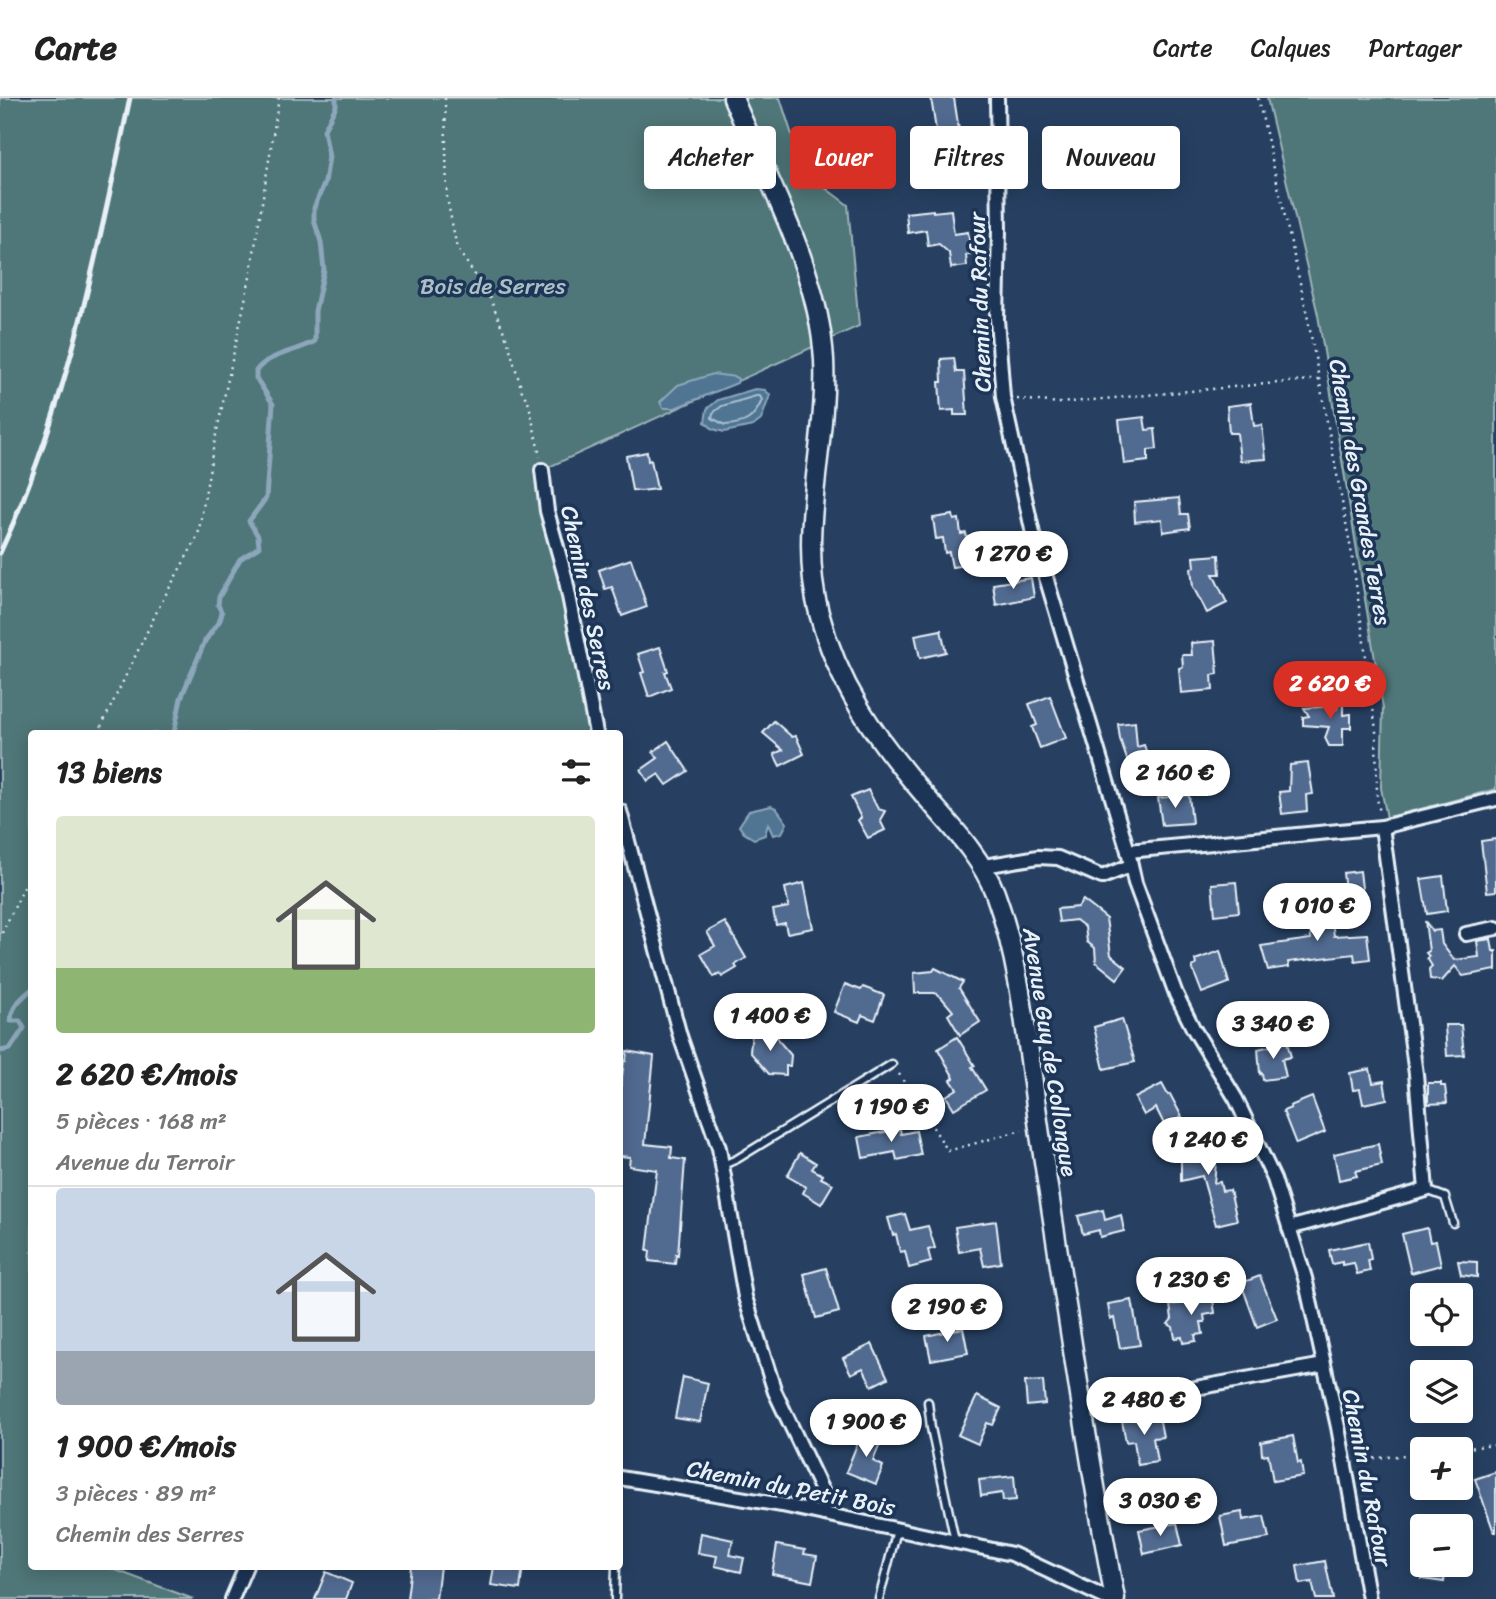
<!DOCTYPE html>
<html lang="fr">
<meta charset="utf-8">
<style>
body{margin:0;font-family:Sriracha,sans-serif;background:#f6f6f6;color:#222;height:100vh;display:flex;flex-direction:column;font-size:26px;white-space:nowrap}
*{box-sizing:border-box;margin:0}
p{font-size:23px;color:#767676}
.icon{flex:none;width:38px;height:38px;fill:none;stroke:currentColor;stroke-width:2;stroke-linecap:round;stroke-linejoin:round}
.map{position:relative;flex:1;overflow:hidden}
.side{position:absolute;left:28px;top:632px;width:595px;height:840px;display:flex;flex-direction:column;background:#fff;border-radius:7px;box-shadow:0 4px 18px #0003}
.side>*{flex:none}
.guide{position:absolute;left:644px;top:28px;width:665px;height:63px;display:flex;gap:14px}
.buttons{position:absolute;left:1410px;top:1185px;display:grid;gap:14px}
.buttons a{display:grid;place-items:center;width:63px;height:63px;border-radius:7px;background:#fff;box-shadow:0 4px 18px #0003;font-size:35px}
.price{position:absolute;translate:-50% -60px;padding:0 16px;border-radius:24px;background:#fff;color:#222;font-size:23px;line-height:46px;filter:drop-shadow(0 2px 4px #0008)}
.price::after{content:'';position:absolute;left:50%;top:42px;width:21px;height:16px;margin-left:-10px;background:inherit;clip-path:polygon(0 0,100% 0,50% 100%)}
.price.current{background:#d93025;color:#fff}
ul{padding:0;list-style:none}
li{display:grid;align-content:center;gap:14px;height:371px;padding:0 28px}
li+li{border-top:2px solid #e0e0e0}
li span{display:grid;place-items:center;height:217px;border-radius:7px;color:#555}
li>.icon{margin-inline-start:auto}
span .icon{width:126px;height:126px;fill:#fffc;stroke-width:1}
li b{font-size:30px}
h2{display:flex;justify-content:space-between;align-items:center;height:84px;padding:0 28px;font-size:30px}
.pill{padding:0 24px;border-radius:7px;background:#fff;box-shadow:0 4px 18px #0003;font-size:24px;line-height:63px}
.pill.current{background:#d93025;color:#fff}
header{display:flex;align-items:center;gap:42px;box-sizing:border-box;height:98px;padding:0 35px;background:#fff;border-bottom:2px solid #e0e0e0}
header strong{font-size:33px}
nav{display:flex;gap:38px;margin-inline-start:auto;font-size:24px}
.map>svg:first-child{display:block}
</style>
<header>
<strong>Carte</strong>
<nav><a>Carte</a><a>Calques</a><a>Partager</a></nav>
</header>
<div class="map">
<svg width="1496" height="1501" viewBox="0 0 1496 1501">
<rect width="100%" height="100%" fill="#274062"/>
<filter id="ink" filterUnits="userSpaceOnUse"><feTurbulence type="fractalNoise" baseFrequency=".0143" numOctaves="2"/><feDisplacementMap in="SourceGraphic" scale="14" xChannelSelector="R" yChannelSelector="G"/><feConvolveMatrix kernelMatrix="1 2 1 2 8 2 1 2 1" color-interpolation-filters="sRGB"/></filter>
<g filter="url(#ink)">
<g fill="#507678" stroke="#9cb4b8" stroke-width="2">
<path d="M0,0H780L804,74L848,107L859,228L542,372L596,635H32V1468H105L193,1501H0Z"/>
<path d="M1267,0H1496V691L1387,720L1381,690L1383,610L1318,217Z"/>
</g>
<g fill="#4f7593" stroke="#8ca7bb" stroke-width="2">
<path d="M713,276L735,279L738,281L737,285L675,310H663L660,304L678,287Z"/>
<path d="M755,291L765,292L770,297L761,322L753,328L724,334L713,331L705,324L707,311L718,302Z"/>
<path d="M771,708L776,710L787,725L782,735L773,737L768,726L765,737L754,741L744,735L739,728L749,713Z"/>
</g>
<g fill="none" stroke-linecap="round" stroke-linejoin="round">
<path stroke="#abbfd0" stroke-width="2" d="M756,298H760L762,302C754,321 746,326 725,327L712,320L713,315L722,308Z"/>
<g stroke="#8ca7bb" stroke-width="5">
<path d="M174,635L181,600L205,543L220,522L222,515L218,507L219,499L240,461L259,449L258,438L249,423L266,400L273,306L256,280V273C269,255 297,254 315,243V213L324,172L321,144L314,122V110L325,84L329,59L324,32L336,8V0"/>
<path d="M0,953L10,951L24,930L20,923H11C11,908 22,900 32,891"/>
</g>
</g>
<g fill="#516a90" stroke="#e8f1f8" stroke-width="2">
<path d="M931,0H954L962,52L956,53L958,69L934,73L930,47L938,45Z"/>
<path d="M933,112V114L951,112L954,136L968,134L971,156L966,157L967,168L951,170L949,155L939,146L928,148L926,132L908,135L906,115Z"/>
<path d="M954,260L956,274H964L967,317H954V312L941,313L939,284H942L941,261Z"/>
<path d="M1251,305L1254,328L1262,327L1266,361L1240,363L1237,335H1229L1227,308Z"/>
<path d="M1144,319L1146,332L1155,331L1157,351L1148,352V363L1124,366L1119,322Z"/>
<path d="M647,354L648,363L651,362L657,391L641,393L632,392L626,358Z"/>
<path d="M1179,400L1181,416H1188L1190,430L1163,434L1162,421L1135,424L1134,404Z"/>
<path d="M953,417L954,422L959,421L961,436L966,435L971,466L952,469L949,454L945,455L943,440L936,441L933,420Z"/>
<path d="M1219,457L1220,476H1213L1227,505L1207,515L1193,489L1191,470L1195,469L1194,459Z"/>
<path d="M631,461L647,509L622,518L612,489L605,491L599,472Z"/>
<path d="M1031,480L1034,499L996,507L993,486Z"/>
<path d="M941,532L946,554L920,560L915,537Z"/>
<path d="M1215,543L1218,576L1212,577L1213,592L1181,595L1179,570L1183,569L1182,557H1192L1191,545Z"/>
<path d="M660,549L668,573L665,574L671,590L649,599L641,575L644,574L638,556Z"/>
<path d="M1343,597V617L1351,616V630H1343V648H1329L1325,640L1329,629L1303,627V619L1309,618L1304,610L1322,609L1325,605L1336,604V612Z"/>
<path d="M1050,598L1066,640L1040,650L1032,629L1037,627L1029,606Z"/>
<path d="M774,623L792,639L796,638L804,656L780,668L774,656L783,652L763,635Z"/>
<path d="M1135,624L1137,649L1144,647L1152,670L1138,675L1139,684L1135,685L1120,641L1118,626Z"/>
<path d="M668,643L688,673L667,687L659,676L648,683L641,672L658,660L653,654Z"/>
<path d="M1308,665L1313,696L1306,697L1307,713L1282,716L1279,694L1289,693L1290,667Z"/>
<path d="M868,692L878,711L885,713L880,722L885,732L868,740L858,722L861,720L851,699Z"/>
<path d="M1189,697L1192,725L1162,727L1158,700Z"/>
<path d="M1496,741V793L1487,794L1481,743Z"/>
<path d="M1360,773L1363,799L1346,801L1343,775Z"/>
<path d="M1443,778L1447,813L1427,816L1421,781Z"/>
<path d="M1236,784L1239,814L1215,817L1212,786Z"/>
<path d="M804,785L813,830L787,835L785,825L776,827L773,812L789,809L785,790Z"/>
<path d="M1083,802L1106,820L1111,857L1126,869L1117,881L1096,864L1095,850L1087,844L1085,829L1076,822L1059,824L1057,811L1078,809Z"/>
<path d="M1330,808L1334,838L1367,836L1370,861L1355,863L1354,856L1288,864L1289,869L1268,872L1261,848L1311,841L1308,810Z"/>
<path d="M1425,823L1432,833L1440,832L1442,846L1454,862L1479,859L1477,843L1491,841L1493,853H1496V872L1463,878L1455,868L1442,883L1430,881L1429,871L1432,868L1427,860L1429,858L1426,855L1429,853Z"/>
<path d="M725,824L746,860L735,867L737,870L722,879L720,876L714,879L701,856L715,848L707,834Z"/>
<path d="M1220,853L1229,885L1202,895L1192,869L1196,867L1195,862Z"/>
<path d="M935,870L963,884L959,890L980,924L960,937L948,917L953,913L942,900L935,895H915L914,875L933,873Z"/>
<path d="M845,886L861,892L863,889L884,897L875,922L862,917L859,924L834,914Z"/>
<path d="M1122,921L1135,964L1104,971L1094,929Z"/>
<path d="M1445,927H1461L1464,957L1447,958Z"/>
<path d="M752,934L778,937V942L791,957L790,968H786V977L769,976L750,954Z"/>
<path d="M957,939L975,968L972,969L986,992L954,1011L946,998L957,991L951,982L954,980L938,951Z"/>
<path d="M1287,944L1291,959L1282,961L1286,979L1263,982L1262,975L1260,976L1258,951Z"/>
<path d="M627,953L654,958L645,1046L672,1049L671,1060L685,1062L678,1157L676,1156L675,1166L649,1163L650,1153H647L657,1072L629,1068L630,1059L620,1058V995L624,963H626Z"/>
<path d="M1370,971L1373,985L1384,983L1387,1001L1363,1006L1360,991L1353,992L1350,975Z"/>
<path d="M1428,985H1441V988H1445L1447,1005L1428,1006Z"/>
<path d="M1162,986L1168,997L1170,996L1182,1019L1165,1028L1156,1010L1144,1017L1135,1000Z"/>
<path d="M1312,999L1325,1034L1296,1046L1283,1013L1291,1010L1290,1008Z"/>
<path d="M900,1031L901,1036L916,1033L921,1057L897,1062L895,1054L863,1060L859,1039Z"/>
<path d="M1219,1041V1053L1214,1058L1216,1065L1214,1085L1220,1084L1222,1093L1230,1092L1237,1122L1216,1127L1202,1078L1181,1083V1047Z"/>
<path d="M1378,1046L1382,1067L1355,1073L1357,1078L1339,1082L1334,1056Z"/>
<path d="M800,1055L816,1065L812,1071L823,1077L821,1080L833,1086L821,1106L803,1095L806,1089L787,1078Z"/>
<path d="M1103,1112L1105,1122L1121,1117L1124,1133L1100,1139L1099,1132L1083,1136L1078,1118Z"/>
<path d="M905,1116L910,1132L928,1128L935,1150L928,1152L931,1164L909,1170L905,1153L900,1154L896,1136L893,1137L888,1120Z"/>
<path d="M996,1123L1001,1165L984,1168L980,1150L959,1154L955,1129Z"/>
<path d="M1427,1130L1430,1144L1436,1143L1441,1167L1411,1175L1402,1136Z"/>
<path d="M1368,1144L1371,1161L1368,1162L1370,1173L1357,1176L1354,1165L1342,1167V1164L1332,1166L1329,1152Z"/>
<path d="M1458,1163L1477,1164V1179L1461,1177Z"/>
<path d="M826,1170L839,1214L816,1220L804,1176Z"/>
<path d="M1260,1178L1277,1221L1257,1229L1241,1185Z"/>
<path d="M1212,1195L1215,1215L1204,1217L1205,1224H1201L1203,1236L1195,1237L1196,1243L1183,1245L1182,1239L1175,1240L1173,1229L1168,1226L1172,1221L1170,1207L1197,1203L1196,1197Z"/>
<path d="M1132,1202L1140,1247L1120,1250L1114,1220L1110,1221L1108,1206Z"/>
<path d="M963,1230L968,1255L931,1262L926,1238Z"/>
<path d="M872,1246L888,1280L872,1288L863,1270L851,1276L843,1260Z"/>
<path d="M683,1279L708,1285L700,1324L675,1320Z"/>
<path d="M1043,1283L1045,1306L1027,1308L1025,1284Z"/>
<path d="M977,1298L1001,1310L993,1327L987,1325L978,1346L958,1337Z"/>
<path d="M1159,1318L1163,1339L1153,1340L1157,1364L1138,1367L1134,1343L1126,1344L1122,1323Z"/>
<path d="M862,1334L881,1343L873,1363L883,1368L876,1386L846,1374Z"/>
<path d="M1293,1338L1298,1365L1301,1364L1303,1378L1273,1383L1268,1356L1262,1357L1261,1344Z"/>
<path d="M1496,1374V1434H1494L1475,1381Z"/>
<path d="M1014,1378L1016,1402L1003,1403L1002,1395L981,1398L979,1382Z"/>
<path d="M1242,1414L1243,1422L1264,1418L1269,1440L1226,1448L1220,1418Z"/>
<path d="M1177,1425L1182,1447L1144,1456L1139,1432Z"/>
<path d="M701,1435L733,1442L730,1457L744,1460L741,1474L715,1468L717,1458L698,1455Z"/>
<path d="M777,1447L805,1452L804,1456L817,1458L812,1484L772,1476Z"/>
<path d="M1325,1463L1333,1501H1316L1312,1484L1300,1486L1297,1468Z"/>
<path d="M1424,1466H1446L1444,1484L1422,1481Z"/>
<path d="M411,1468H440L436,1501H407Z"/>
<path d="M494,1468H523L520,1491L491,1487Z"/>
<path d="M326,1474L352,1485L346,1501H315Z"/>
</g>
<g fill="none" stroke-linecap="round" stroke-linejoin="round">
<defs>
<g id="lane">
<path d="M723,1067L737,1061L892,966"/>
<path d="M1426,1092L1445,1099L1453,1125"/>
<path d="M928,1304L931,1330L955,1443"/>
<path d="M615,1501L616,1468"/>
<path d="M879,1501L897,1432"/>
</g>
<g id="street">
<path d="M997,0L999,132L997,221L1003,299L1033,436L1128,753L1135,785L1176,896L1193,930L1236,1001L1274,1081L1305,1180L1338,1329L1369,1501"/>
<path d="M542,372L547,413L565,478L596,635"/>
<path d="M620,713L680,938L719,1050L745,1199L775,1294L824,1397V1416"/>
<path d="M1128,753L1382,729L1496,701"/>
<path d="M984,768L1038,759L1058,760L1102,779L1130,768"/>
<path d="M1466,836L1496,830"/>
<path d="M1289,1130L1426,1092L1416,976L1382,729"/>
<path d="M1162,1296L1324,1267"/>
<path d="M620,1380L782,1407L1012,1456L1108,1501"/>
<path d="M232,1501L246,1468"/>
</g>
<path id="secondary" d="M733,0C767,82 819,172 824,262C828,347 797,431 819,515C838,586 874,638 921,693C948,725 980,756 995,795C1023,872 1028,957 1040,1037C1064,1192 1086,1347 1115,1501"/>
</defs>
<use href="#lane" stroke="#e8f1f8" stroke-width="11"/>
<use href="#street" stroke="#e8f1f8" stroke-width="18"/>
<use href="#secondary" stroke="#e8f1f8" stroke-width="23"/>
<g stroke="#e8f1f8" stroke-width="2.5" stroke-dasharray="2 5" stroke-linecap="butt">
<path d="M445,0L447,100L457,150L489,198L508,244L522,293L529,306L540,359"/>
<path d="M1258,0L1306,211L1352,457L1376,632L1377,700L1380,715"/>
<path d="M1017,301L1060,305L1320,281"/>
<path d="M98,635L160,507L198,438L213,351L250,179L279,0"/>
<path d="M2,835L32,773"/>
<path d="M899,976L948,1053L1022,1032"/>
<path d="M1458,1351L1496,1347"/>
<path d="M1360,1362L1423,1355"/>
</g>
<use href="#lane" stroke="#1d3557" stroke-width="6"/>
<use href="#street" stroke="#1d3557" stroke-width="12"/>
<use href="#secondary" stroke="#1d3557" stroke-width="18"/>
<path stroke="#e8f1f8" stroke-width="5" d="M0,455C67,311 97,155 130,0"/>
</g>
</g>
<g text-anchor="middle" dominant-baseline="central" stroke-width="7" stroke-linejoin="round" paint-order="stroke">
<g font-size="23" fill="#abc0c5" stroke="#1d3557">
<text x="493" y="188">Bois de Serres</text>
</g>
<g font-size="23" fill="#e8f1f8" stroke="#1d3557">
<text transform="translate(980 204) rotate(-92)">Chemin du Rafour</text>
<text transform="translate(1360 394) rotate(80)">Chemin des Grandes Terres</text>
<text transform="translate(588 500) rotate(78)">Chemin des Serres</text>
<text transform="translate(1050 954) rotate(81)">Avenue Guy de Collongue</text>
<text transform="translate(1367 1380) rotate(79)">Chemin du Rafour</text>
<text transform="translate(791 1390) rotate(11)">Chemin du Petit Bois</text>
</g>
</g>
</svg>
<div class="buttons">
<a><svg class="icon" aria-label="locate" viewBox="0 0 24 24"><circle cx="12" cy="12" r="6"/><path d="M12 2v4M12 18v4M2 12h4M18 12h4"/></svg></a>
<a><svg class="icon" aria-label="layers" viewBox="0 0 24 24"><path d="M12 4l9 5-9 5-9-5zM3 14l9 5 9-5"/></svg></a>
<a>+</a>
<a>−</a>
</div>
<b class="price" style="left:1013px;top:493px">1 270 €</b>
<b class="price current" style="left:1330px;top:623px">2 620 €</b>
<b class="price" style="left:1175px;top:712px">2 160 €</b>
<b class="price" style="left:1317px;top:845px">1 010 €</b>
<b class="price" style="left:770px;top:955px">1 400 €</b>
<b class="price" style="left:1273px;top:963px">3 340 €</b>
<b class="price" style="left:891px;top:1046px">1 190 €</b>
<b class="price" style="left:1208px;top:1079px">1 240 €</b>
<b class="price" style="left:1191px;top:1219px">1 230 €</b>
<b class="price" style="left:947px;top:1246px">2 190 €</b>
<b class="price" style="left:1144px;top:1339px">2 480 €</b>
<b class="price" style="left:866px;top:1361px">1 900 €</b>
<b class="price" style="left:1160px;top:1440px">3 030 €</b>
<div class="guide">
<a class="pill">Acheter</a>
<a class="pill current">Louer</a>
<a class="pill">Filtres</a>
<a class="pill">Nouveau</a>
</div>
<section class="side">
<h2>13 biens<svg class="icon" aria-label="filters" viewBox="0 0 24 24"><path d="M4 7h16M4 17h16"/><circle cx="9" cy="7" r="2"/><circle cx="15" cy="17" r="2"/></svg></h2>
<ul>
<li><span style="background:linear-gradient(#dfe7d0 70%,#8fb573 0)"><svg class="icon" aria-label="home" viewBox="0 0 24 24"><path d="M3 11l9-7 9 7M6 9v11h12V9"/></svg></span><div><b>2 620 €/mois</b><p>5 pièces · 168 m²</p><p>Avenue du Terroir</p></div></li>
<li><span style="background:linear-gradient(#c9d6e8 75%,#9aa5b1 0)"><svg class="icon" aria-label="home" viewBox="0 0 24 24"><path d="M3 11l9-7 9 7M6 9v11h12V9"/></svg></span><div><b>1 900 €/mois</b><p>3 pièces · 89 m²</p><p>Chemin des Serres</p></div></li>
</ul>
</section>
</div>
